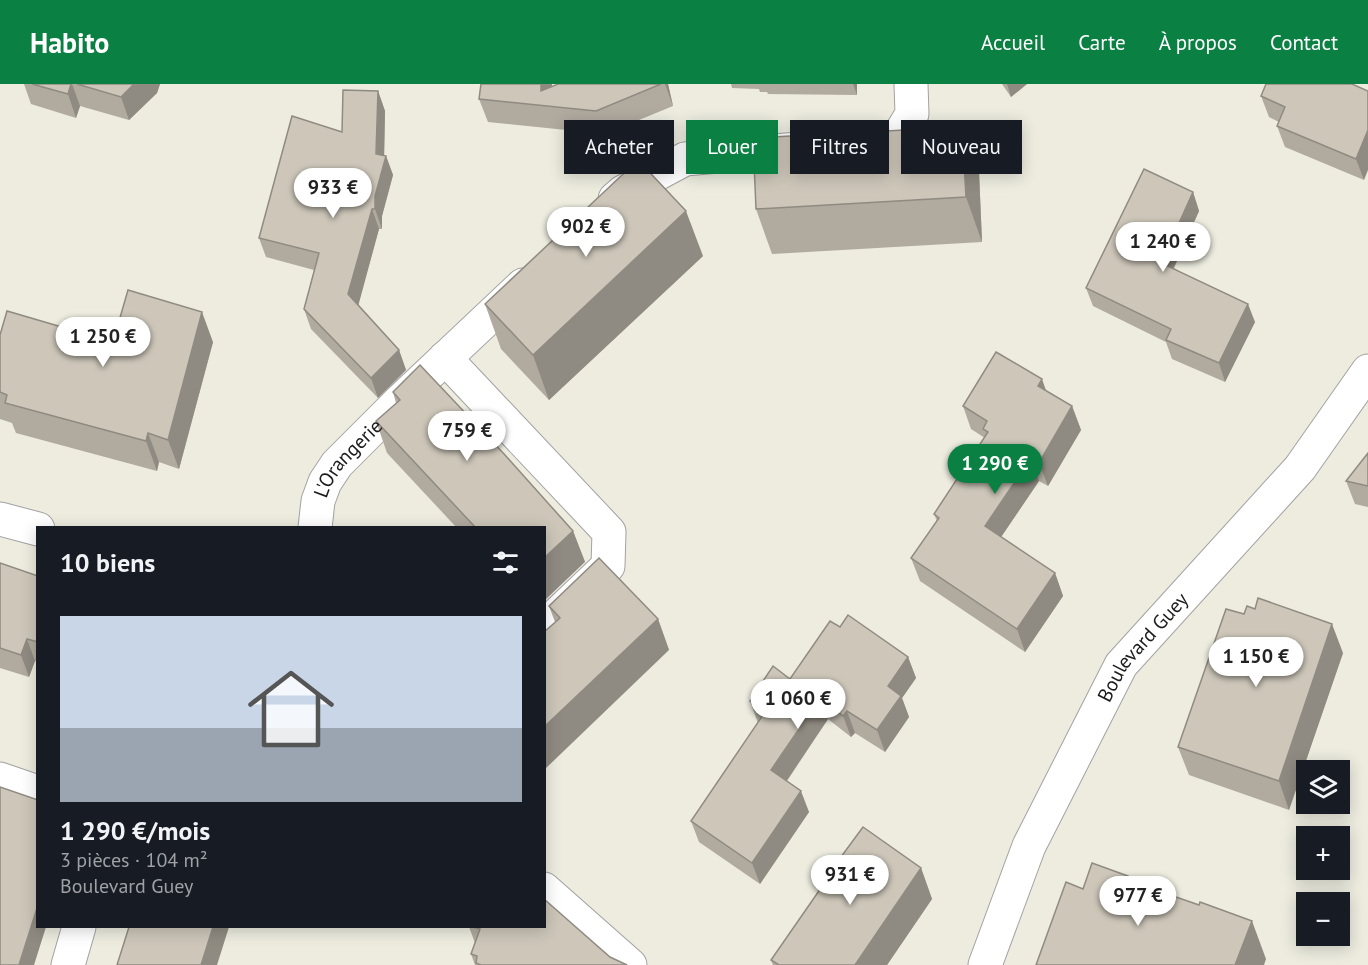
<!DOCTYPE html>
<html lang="fr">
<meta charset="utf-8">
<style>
body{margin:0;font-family:"PT Sans",sans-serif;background:#242831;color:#f1f3f6;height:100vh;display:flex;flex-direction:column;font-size:22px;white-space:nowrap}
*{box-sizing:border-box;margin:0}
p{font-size:20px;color:#9ea1a6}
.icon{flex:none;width:33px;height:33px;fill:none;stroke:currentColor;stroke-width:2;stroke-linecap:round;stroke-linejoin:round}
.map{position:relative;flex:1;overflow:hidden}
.sheet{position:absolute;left:36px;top:442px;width:510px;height:402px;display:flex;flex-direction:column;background:#171b24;border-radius:0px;box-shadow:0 3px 15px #0003}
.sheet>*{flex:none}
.hud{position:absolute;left:564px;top:36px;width:570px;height:54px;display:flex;gap:12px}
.buttons{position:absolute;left:1296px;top:676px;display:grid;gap:12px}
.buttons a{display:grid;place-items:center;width:54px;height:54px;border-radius:0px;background:#171b24;box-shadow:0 3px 15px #0003;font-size:30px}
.price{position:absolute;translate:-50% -51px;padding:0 14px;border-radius:21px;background:#fff;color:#222;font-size:20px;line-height:39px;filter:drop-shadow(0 2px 3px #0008)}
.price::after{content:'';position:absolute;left:50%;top:36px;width:18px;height:14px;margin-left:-9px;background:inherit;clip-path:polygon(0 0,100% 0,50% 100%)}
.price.current{background:#0b8043;color:#fff}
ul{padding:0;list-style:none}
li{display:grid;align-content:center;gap:12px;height:318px;padding:0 24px}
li+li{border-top:2px solid #363941}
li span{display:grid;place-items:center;height:186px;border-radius:0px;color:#555}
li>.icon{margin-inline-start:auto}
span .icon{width:108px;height:108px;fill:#fffc;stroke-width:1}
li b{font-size:26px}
h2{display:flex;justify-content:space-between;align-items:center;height:72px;padding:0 24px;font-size:26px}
.tag{padding:0 21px;border-radius:0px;background:#171b24;box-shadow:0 3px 15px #0003;font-size:21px;line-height:54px}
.tag.current{background:#0b8043;color:#fff}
header{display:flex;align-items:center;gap:36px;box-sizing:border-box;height:84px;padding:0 30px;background:#0b8043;color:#fff}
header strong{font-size:28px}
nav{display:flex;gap:33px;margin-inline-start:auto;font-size:21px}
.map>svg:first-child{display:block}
</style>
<header>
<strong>Habito</strong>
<nav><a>Accueil</a><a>Carte</a><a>À propos</a><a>Contact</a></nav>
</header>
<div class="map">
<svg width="1368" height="881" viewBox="0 0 1368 881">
<rect width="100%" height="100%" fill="#edecdf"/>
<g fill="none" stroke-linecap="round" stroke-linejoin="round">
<defs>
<g id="minor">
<path d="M862,59L898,53L912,30L911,0"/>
<path d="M615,115L623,108L685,75L798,65"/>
<path d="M445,274L609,448L608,482L544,543"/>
<path d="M0,435L38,445"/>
<path id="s1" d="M315,444L318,417L325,398L337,380L401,316L523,201"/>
<path d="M0,695L38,708"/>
<path d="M544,805L630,881"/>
<path d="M68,881L79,843"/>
<path id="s2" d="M985,881L1029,762L1121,581L1300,384L1368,287"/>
</g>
</defs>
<use href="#minor" stroke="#a2a2a2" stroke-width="35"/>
<use href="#minor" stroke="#fff" stroke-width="33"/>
</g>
<g fill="#b0aa9f">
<path d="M24,0H160L157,9L129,36L80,22L76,34L31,20Z"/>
<path d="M481,0H552V3L558,0H668L673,22L605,50L488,38L479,15Z"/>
<path d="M731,0H857V11L768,10L767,8H760L759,5L732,4Z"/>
<path d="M1002,0H1027L1011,13Z"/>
<path d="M1352,0L1364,96L1285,63L1277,42L1279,38L1269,33L1261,12Z"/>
<path d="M378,7L385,27L384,71L386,72L393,91L382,132V145H379L358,220L399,266L406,286L378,314L311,245L304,225L314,186L266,173L259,154L342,48Z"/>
<path d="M962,43L979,88L982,158L772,170L756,125Z"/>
<path d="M1193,108L1199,127L1174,184L1255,238L1225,298L1172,275L1166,258L1093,222L1086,204Z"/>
<path d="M703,172L549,316L501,265L485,220Z"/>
<path d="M0,251L113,258H213L179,385L159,378L157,387L16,349L12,339L0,335Z"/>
<path d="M1046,307L1072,322L1081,346L1048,402L1039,397L1001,453L1055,489L1063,512L1025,568L920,497L911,474L937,437L934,430L985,354L971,345L963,322Z"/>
<path d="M393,308L573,447L585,478L544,444H457L387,369L376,337L396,319Z"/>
<path d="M1368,369V423L1355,420L1346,397Z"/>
<path d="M0,479L38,492V578L35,577L29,593L0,584Z"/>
<path d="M549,522L658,535L669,566L555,538Z"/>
<path d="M840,543L908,573L916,594L902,614L909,633L885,668L855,649L851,653L828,635L787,697L809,728L760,800L699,758L691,737L758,639L750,617L790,595Z"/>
<path d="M1343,569L1289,726L1189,691L1178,663Z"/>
<path d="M838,777L921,784L932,815L887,881H773L771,876L838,779Z"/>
<path d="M469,843H544L627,881H475L471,870L475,859Z"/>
</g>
<g fill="#908b82">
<path d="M71,0H72L80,22L76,34L68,10Z"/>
<path d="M134,0H160L157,9L129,36L121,13Z"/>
<path d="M541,0H552L550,22L541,7Z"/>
<path d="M665,0H668L673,22Z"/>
<path d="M853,0H857V11Z"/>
<path d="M1007,0H1027L1011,13Z"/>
<path d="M378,7L385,27L384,80L386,72L393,91L382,132V145L375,125Z"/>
<path d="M962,43L979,88L982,158L966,113Z"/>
<path d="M1368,46V86L1364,96L1356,75Z"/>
<path d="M1193,108L1199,127L1168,197L1161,179Z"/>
<path d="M372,125L379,145L356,230L348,210Z"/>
<path d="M686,127L703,172L549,316L533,271Z"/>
<path d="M1248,220L1255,238L1225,298L1219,279Z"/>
<path d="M202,228L213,258L179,385L168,356Z"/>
<path d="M399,266L406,286L378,314L371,294Z"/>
<path d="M1042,295L1050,318L1038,302Z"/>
<path d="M1072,322L1081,346L1048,402L1039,379Z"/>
<path d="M148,349L159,378L157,387L146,357Z"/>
<path d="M1031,374L1039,397L993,465L985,442Z"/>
<path d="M573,447L585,478L544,517V474Z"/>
<path d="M1055,489L1063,512L1025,568L1017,545Z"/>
<path d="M658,535L669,566L544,686V643Z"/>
<path d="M1332,540L1343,569L1289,726L1279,697Z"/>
<path d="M27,555L35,577L29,593L21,571Z"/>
<path d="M908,573L916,594L902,614L909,633L885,668L877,646L888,602Z"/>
<path d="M820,614L828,635L779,708L771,686Z"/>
<path d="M847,627L855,649L851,653L843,632Z"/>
<path d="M801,707L809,728L760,800L752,779Z"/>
<path d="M921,784L932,815L887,881H855Z"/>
<path d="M38,821V843H46L34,881H19Z"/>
<path d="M1252,837L1266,875L1264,881H1235Z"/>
<path d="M213,843H229L217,881H201Z"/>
</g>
<g fill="#cdc6b9" stroke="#908b82" stroke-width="1.5">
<path d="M32,0H71L68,10Z"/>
<path d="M77,0H134L121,13Z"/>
<path d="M481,0H541V7L558,0H661L596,27L479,15Z"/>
<path d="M1266,0H1352L1368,7V46L1356,75L1277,42L1285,23L1261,12Z"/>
<path d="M343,6L378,7L376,70L386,72L375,112V125H372L348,210L399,266L371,294L304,225L319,169L259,154L292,32L342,48Z"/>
<path d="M962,43L966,113L756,125L753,54Z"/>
<path d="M638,76L686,127L533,271L485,220Z"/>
<path d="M1144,85L1193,108L1161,179L1248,220L1219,279L1166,256L1171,245L1086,204Z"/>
<path d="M128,206L202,228L168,356L148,349L146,357L5,319L7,311L0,308V251L7,227L113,258Z"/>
<path d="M996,268L1042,295L1038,302L1072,322L1039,379L1031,374L985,442L1055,489L1017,545L911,474L939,434L934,430L988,348L983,345L987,337L963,322Z"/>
<path d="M420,281L505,371L573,447L544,474V444H476L376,337L400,316L393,308Z"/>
<path d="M1368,369V402L1346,397Z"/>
<path d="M599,474L658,535L544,643V548L560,534L549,522Z"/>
<path d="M0,479L38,492V558L27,555L21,571L0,564Z"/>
<path d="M1258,514L1332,540L1279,697L1178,663L1226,525L1244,530L1247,522L1255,525Z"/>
<path d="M848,531L908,573L888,602L901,612L877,646L847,627L843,632L820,614L771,686L801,707L752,779L691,737L765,628L750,617L773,582L790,595L830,537L840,543Z"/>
<path d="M0,703L38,716V821L19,881H0Z"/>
<path d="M863,743L921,784L855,881H779L771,876L839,778L838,777Z"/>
<path d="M1092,779L1128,792L1127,796L1199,821L1200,818L1252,837L1235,881H1036L1066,798L1083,805Z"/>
<path d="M544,815L610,873L627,881H481L476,879L477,872L471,870L480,845L473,843H544Z"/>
<path d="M129,843H213L201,881H117Z"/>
</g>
<g text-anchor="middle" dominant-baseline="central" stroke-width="6" stroke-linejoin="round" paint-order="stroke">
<g font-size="20" fill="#1b1b1b" stroke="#fff">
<text stroke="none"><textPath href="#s1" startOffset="80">L'Orangerie</textPath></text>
<text stroke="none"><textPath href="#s2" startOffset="357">Boulevard Guey</textPath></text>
</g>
</g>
</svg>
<div class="buttons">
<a><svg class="icon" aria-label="layers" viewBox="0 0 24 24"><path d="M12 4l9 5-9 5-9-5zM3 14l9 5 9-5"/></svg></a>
<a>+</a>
<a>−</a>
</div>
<b class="price" style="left:333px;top:135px">933 €</b>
<b class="price" style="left:586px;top:174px">902 €</b>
<b class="price" style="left:1163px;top:189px">1 240 €</b>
<b class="price" style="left:103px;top:284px">1 250 €</b>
<b class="price" style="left:467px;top:378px">759 €</b>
<b class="price current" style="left:995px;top:411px">1 290 €</b>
<b class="price" style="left:1256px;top:604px">1 150 €</b>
<b class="price" style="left:798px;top:646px">1 060 €</b>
<b class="price" style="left:850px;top:822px">931 €</b>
<b class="price" style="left:1138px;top:843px">977 €</b>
<div class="hud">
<a class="tag">Acheter</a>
<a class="tag current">Louer</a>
<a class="tag">Filtres</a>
<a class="tag">Nouveau</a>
</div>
<section class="sheet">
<h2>10 biens<svg class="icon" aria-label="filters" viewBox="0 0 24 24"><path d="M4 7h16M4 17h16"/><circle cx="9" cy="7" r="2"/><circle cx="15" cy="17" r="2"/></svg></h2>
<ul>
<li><span style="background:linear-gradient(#c9d6e8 60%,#9aa5b1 0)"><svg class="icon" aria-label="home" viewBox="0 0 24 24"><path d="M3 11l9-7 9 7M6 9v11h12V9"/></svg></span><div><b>1 290 €/mois</b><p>3 pièces · 104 m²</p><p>Boulevard Guey</p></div></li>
</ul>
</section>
</div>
